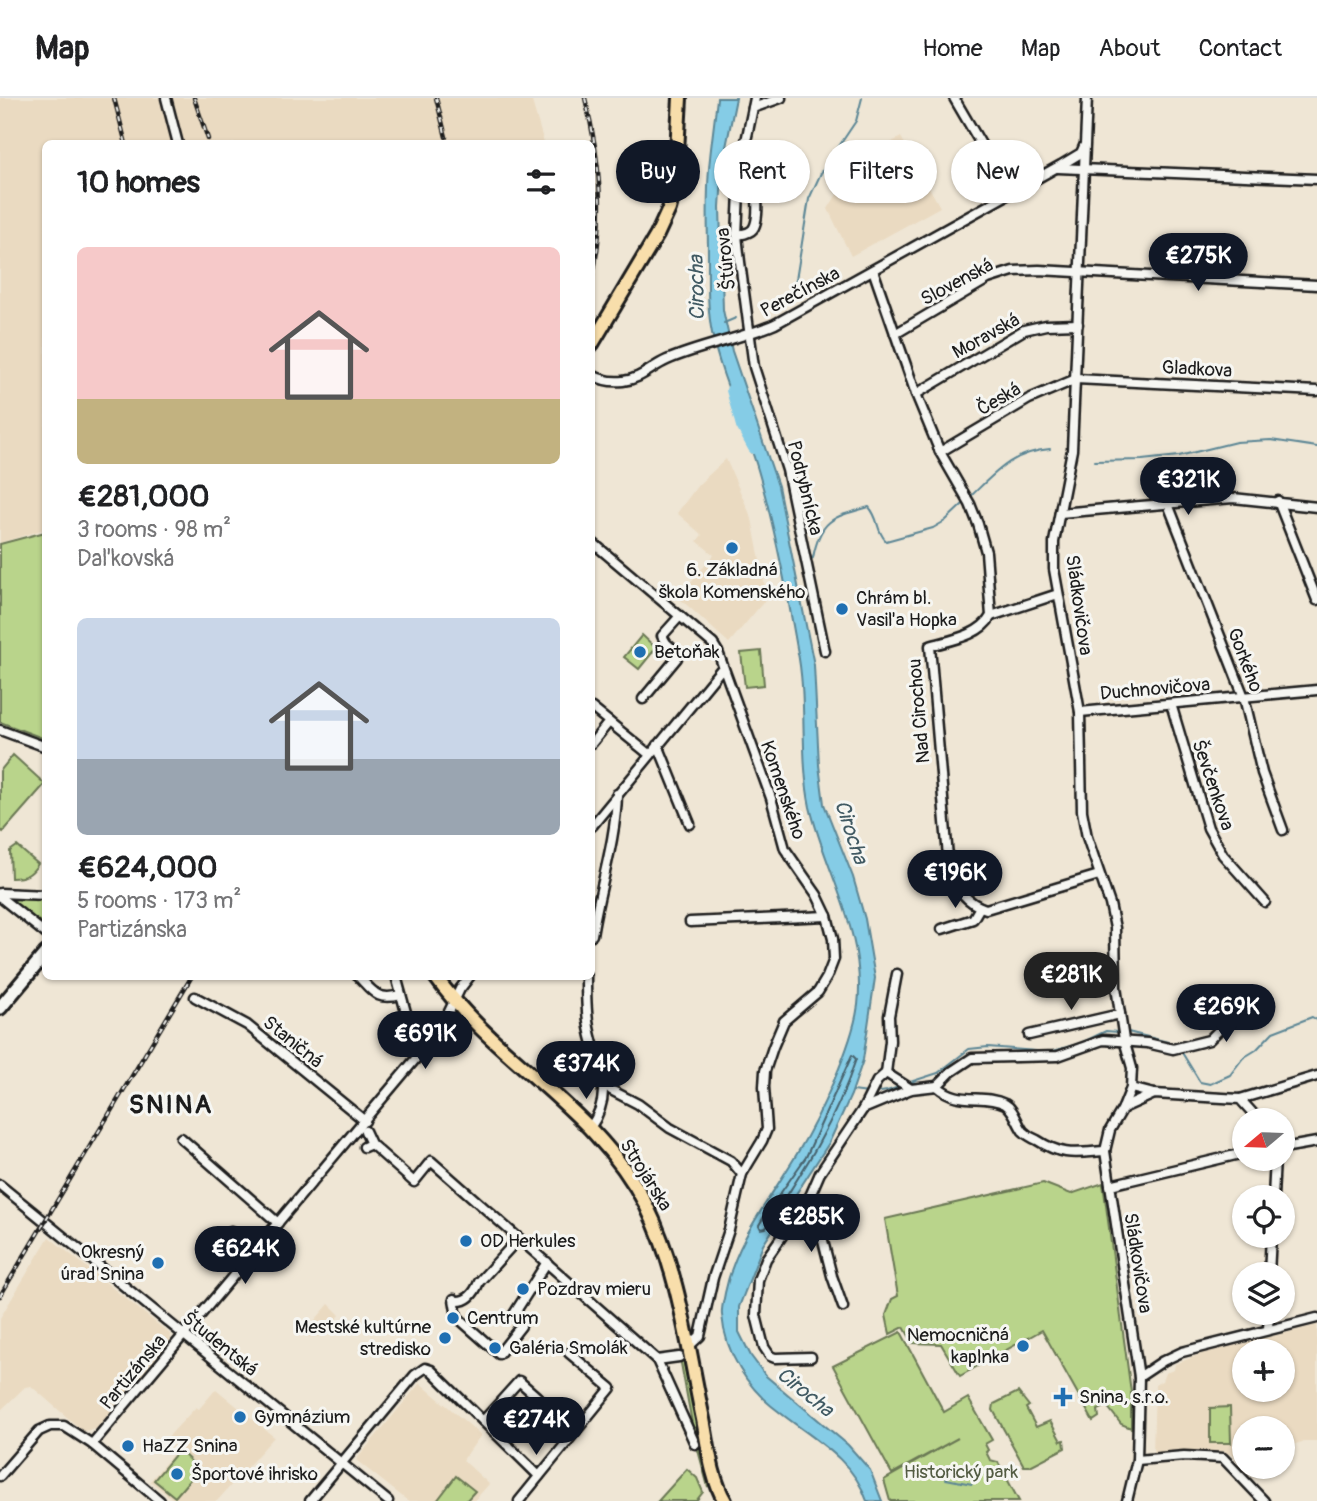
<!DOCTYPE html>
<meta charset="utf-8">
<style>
body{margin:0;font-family:Pangolin,sans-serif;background:#f6f6f6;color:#202124;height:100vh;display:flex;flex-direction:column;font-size:26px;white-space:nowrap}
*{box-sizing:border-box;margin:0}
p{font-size:23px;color:#757577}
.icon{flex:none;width:38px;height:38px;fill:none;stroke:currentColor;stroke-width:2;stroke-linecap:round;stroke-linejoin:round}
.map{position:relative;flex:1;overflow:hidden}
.sheet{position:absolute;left:42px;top:42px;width:553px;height:840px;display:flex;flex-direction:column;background:#fff;border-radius:10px;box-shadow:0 2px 5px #0004}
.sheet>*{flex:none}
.hud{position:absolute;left:616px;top:42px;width:595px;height:63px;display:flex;gap:14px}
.needle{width:46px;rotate:251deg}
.controls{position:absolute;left:1232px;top:1010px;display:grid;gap:14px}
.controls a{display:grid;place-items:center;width:63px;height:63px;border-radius:50%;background:#fff;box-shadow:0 2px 5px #0004;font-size:35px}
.price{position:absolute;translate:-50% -60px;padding:0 16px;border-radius:24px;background:#111827;color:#fff;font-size:23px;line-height:46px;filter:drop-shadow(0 2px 4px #0008)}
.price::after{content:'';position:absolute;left:50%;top:42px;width:21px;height:16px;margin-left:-10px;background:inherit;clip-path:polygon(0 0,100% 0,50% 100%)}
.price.selected{background:#222;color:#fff}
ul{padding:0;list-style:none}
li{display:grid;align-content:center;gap:14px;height:371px;padding:0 35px}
li span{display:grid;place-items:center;height:217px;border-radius:10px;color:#555}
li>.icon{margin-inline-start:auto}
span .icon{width:126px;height:126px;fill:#fffc;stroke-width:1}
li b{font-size:30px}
h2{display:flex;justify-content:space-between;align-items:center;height:84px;padding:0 35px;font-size:30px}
.pill{padding:0 24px;border-radius:32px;background:#fff;box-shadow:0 2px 5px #0004;font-size:24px;line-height:63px}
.pill.selected{background:#111827;color:#fff}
header{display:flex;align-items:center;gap:42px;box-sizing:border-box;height:98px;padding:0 35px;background:#fff;border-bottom:2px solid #e0e0e0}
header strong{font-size:33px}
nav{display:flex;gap:38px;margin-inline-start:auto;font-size:24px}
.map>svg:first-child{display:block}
</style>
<header>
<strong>Map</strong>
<nav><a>Home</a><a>Map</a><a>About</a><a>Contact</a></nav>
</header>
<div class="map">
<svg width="1317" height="1403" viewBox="0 0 1317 1403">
<rect width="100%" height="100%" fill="#efe6d5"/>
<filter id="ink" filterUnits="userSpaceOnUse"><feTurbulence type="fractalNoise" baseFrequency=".0143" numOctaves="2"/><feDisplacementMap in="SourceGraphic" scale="14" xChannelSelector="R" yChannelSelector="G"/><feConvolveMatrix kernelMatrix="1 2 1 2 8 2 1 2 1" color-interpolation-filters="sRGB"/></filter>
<g filter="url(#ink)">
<g fill="#eadac1" fill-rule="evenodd">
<path d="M0,0H531L544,45L46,46L45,431L0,445Z"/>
<path d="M901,39L940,109L851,158L828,111L856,65Z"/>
<path d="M726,361L752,421L767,500L729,545L678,499L714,457L697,443L702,437L677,415L698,387Z"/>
<path d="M49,1139L170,1236L171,1241L96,1331L83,1333L31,1288L25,1289L0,1313V1220Z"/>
<path d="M329,1206L340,1217L322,1238L308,1239L309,1229Z"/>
<path d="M1317,1227V1343H1305L1283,1350V1330H1244V1363L1239,1364L1237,1358L1225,1355V1353L1153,1355L1155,1287L1162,1283L1165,1275L1174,1272L1175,1266L1201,1256ZM1244,1253H1283V1292H1244Z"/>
<path d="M420,1285L481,1337L463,1362L489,1386L474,1403H408L356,1362Z"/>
<path d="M216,1291L274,1339L217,1403H175L150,1383L179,1349L168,1339L196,1309L199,1311Z"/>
</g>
<g fill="#b9d48b" stroke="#6a7854" stroke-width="2">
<path d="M45,434H46L45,641L0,624V446Z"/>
<path d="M642,537L656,550L639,571L624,559Z"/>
<path d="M761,553L764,587L745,589L741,555Z"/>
<path d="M13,657L45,686L3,734L0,731V673Z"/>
<path d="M17,748L38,766C31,777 25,780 11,780L10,753Z"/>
<path d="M16,801L45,802V832L14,807L13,804Z"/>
<path d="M1043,1085L1071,1096L1103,1085L1131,1294V1330L1121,1326L1107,1308L1098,1312L1099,1319L1093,1323L1042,1232L960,1278L941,1246L913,1245L904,1229L890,1236L886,1217L892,1201L898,1198L885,1121Z"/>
<path d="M901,1234L944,1314L968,1300L992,1342L985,1346L988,1352L986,1354L990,1362L998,1364L1019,1403H890L884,1382L958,1340L892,1376L833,1268Z"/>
<path d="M680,1260H683L709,1382L708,1389L695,1341Z"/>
<path d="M1018,1294L1029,1308L1026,1310L1036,1329L1050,1323L1061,1343L1064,1342L1065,1350L1030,1368H1024L993,1312L994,1306Z"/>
<path d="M1230,1309L1231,1345H1210V1310Z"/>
<path d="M179,1352L199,1371L175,1399L154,1382Z"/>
<path d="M687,1371L697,1380L703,1394L696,1403H658Z"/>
<path d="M456,1378L475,1393L466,1403H437Z"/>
</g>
<path fill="#85cce6" stroke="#5b8695" stroke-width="2" d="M717,0H736L723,64L720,109L723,212L732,253L778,388L814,567L819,667L824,706L853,779L865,821L875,880L863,962L851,997L829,1045L763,1147L739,1209V1234L751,1258L766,1278L848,1347L870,1372L882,1403H867C853,1360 810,1339 778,1313C748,1291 725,1255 722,1217C721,1210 724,1202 725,1195C736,1141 771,1100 798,1054C819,1020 853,946 858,907C866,835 826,776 810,709C799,656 808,602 797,550C787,493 776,435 760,379C747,330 722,285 712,235C707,210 708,184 708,159C708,127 706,93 710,60C712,40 715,20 717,0Z"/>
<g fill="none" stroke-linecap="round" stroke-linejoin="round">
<path stroke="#46626d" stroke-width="2" d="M852,957L856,961C835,1025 802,1075 766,1130L761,1131L759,1127L765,1117L806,1059Z"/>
<g stroke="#5b8695" stroke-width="2">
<path d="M786,201L796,182L809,101L821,75L856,23L862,0"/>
<path d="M724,225L736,220"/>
<path d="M1094,363L1142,362L1179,358L1236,344L1271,342L1317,349"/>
<path d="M972,397C997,373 1013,354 1050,351"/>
<path d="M810,462L813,460C820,421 833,419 869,409C880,422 875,431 886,443L933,430L945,423L963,406"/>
<path d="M1128,934L1176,946"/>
<path d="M1181,953L1200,984L1210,986L1230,977L1243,960L1256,952L1273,934L1312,919L1317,922"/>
<path d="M907,985L938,975L969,951L988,949L1049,954L1081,945L1106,933L1118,934"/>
<path d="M853,993L868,995"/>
<path d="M874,995L887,993L902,988"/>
<path d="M946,1381L972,1386"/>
</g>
<path stroke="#85cce6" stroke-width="12" d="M732,292L742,328L754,350"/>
<defs>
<g id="street">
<path d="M166,0L178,46"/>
<path d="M755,0L740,72L737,137L740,164L754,269L787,372L825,553"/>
<path d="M954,0L1009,94"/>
<path d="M1087,0L1072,352L1054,444V471L1080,614L1082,713L1087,739L1110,806L1115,830L1116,889L1124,942L1132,970L1131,990L1123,1010L1110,1032L1105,1053L1139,1279L1137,1362L1127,1403"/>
<path d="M753,10L781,0"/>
<path d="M1058,70L1317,81"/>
<path d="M737,137C742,136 749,136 753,131C760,121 758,83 750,74L740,72"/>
<path d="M873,172L916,296L940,354L970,406L978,426L986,454L991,518C980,538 950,542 930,548L949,771C954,789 968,806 986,811L1099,777"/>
<path d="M895,236L988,181L1013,173L1039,172L1317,187"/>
<path d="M592,277C601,282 613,284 623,283C641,281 651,269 667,262C702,247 740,241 775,226L1061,67L1081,55L1084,48"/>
<path d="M916,296L1024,232L1046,227L1078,226"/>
<path d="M940,354L1029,301L1076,281L1317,293"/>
<path d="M1278,403L1317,502"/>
<path d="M1168,406L1244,599L1262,675L1283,732"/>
<path d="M1060,415L1233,400L1317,409"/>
<path d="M592,444L713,546L718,554L771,700L785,751L817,797L827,818L833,841L834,861L827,879L818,894L784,923L773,949L765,973L764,989L767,1031L762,1043L742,1076L729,1132L713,1180L700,1238L688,1249"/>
<path d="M991,518L1058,496"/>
<path d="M643,601L677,560L676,554L666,545L662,538L680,518"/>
<path d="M1171,606L1208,730L1223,757L1265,804"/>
<path d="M592,610L650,657"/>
<path d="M1080,614L1317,592"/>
<path d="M0,632L46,649"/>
<path d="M592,645L609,624"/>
<path d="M658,647L690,726"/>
<path d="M592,728L723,569"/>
<path d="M0,795L46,797"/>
<path d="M0,799L46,836"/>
<path d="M690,824L827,818"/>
<path d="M942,831L973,821L980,809"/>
<path d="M592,837C599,791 616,743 617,696"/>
<path d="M358,878C374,895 377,903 401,897"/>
<path d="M396,878L418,958"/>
<path d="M586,878C586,893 586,909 588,923C593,963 618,991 590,1030"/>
<path d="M195,899L247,927L365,1023"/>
<path d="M1029,937L1120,916"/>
<path d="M886,975L911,991"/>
<path d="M605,985L611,992L638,1006L670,1030L731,1063L742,1076"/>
<path d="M937,988C959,1008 982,995 1005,1006C1014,1011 1017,1025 1023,1033C1027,1037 1032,1040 1037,1042C1063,1059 1076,1055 1105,1053"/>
<path d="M1131,990L1154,996"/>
<path d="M1240,1001L1317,978"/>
<path d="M1123,1010L1154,996L1240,1001L1259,1022"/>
<path d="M863,1011L877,983L886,975L890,943L889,918L897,876"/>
<path d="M365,1033L371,1046"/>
<path d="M181,1040L278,1125"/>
<path d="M364,1049L371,1046L414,1084L431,1063L657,1262L679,1259"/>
<path d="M1283,1050L1317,1044"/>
<path d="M0,1087L388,1403"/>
<path d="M1110,1087L1244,1055"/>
<path d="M810,1098V1115L821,1135L832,1178L843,1209"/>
<path d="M1273,1099L1275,1060"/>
<path d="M231,1133L254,1155"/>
<path d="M1269,1176L1271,1138"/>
<path d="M454,1201L457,1219L499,1256L521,1228L514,1216L547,1164"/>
<path d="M456,1203C468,1204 475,1194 479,1184L519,1140"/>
<path d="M1268,1231L1269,1214"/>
<path d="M811,1259L775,1260L770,1258L764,1249L756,1217L758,1182L766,1161L810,1098L820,1075L863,1011L911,991L937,988L951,974L972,960L1058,958L1103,942L1147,945L1173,951L1209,942L1219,932L1240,903"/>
<path d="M657,1262L695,1346"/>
<path d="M1139,1279L1163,1263L1182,1254L1317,1220"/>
<path d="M483,1323L519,1283L576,1333"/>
<path d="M92,1346L418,958L443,926L460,891L470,878"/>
<path d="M1137,1362L1184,1358L1223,1360L1264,1403"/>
<path d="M0,1378L39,1333L50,1328H64L92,1346L160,1403"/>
<path d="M310,1403L415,1277L425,1270L431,1272L539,1378"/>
<path d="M519,1403L611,1290L569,1255"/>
</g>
<path id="secondary" d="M0,910L46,855"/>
<g id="primary">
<path d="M592,246L657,137L669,111L675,89L680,0"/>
<path d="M435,878C496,963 598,1011 646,1107C679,1173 688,1250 703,1321C708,1347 711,1380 725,1403"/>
</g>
</defs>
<use href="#street" stroke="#1c1c1c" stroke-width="13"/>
<use href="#secondary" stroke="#1c1c1c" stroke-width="18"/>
<use href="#primary" stroke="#1c1c1c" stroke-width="18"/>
<use href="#street" stroke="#f6f6f2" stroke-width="8"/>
<use href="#secondary" stroke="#f6f6f2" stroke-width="12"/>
<use href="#primary" stroke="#f8deab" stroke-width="12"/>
<defs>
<g id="rail">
<path d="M114,0L126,46"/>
<path d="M194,0L208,41"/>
<path d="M436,0L446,39"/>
<path d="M585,0C600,61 606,119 592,181"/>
<path d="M0,1198L192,878"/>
</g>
</defs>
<use href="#rail" stroke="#1c1c1c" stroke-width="4.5"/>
<use href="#rail" stroke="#f6f6f2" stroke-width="2" stroke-dasharray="5" stroke-linecap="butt"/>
</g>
</g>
<g fill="#1f6fb2" stroke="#f6f6f2" stroke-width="2.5">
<circle cx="732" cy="450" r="7"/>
<circle cx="842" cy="511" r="7"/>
<circle cx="640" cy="554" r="7"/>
<circle cx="466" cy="1143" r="7"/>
<circle cx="158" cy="1165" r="7"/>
<circle cx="523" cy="1191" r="7"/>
<circle cx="453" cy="1220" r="7"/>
<circle cx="445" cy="1240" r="7"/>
<circle cx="1023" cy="1248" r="7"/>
<circle cx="495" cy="1250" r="7"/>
<path d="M1059.5 1288.5h7v7h7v7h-7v7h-7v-7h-7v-7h7z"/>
<circle cx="240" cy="1319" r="7"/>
<circle cx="128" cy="1348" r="7"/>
<circle cx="177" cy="1376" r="7"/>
</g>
<g text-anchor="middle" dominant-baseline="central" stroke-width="6" stroke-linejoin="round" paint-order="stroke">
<g font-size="19" fill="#1c1c1c" stroke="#f6f6f2">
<text transform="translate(726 161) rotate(-96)">Štúrova</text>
<text transform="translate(957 184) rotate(-28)">Slovenská</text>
<text transform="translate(800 194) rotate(-28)">Perečínska</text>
<text transform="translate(986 238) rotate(-29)">Moravská</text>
<text transform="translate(1197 271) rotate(3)">Gladkova</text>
<text transform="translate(999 301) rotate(-30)">Česká</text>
<text transform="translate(805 390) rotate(76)">Podrybnícka</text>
<text transform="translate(1079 507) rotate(82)">Sládkovičova</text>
<text transform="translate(1245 562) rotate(69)">Gorkého</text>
<text transform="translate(1155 591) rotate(-5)">Duchnovičova</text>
<text transform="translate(919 613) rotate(-95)">Nad Cirochou</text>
<text transform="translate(1213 687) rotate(71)">Ševčenkova</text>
<text transform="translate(783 692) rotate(71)">Komenského</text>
<text transform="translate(293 944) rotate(39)">Staničná</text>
<text transform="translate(646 1077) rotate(58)">Strojárska</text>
<text transform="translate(1138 1165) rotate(81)">Sládkovičova</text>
<text transform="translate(220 1246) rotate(39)">Študentská</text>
<text transform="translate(133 1274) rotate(-50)">Partizánska</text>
</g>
<g font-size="19" fill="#1c1c1c" stroke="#f6f6f2" text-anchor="start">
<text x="732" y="472" text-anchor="middle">6. Základná<tspan x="732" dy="22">škola Komenského</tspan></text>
<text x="856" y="500">Chrám bl.<tspan x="856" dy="22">Vasiľa Hopka</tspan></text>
<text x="654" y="554">Betoňak</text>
<text x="480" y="1143">OD Herkules</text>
<text x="144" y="1154" text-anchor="end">Okresný<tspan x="144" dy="22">úrad Snina</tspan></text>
<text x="537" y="1191">Pozdrav mieru</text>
<text x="467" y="1220">Centrum</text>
<text x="431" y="1229" text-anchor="end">Mestské kultúrne<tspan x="431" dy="22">stredisko</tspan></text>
<text x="1009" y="1237" text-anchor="end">Nemocničná<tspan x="1009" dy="22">kaplnka</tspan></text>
<text x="509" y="1250">Galéria Smolák</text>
<text x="1079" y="1299">Snina, s.r.o.</text>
<text x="254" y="1319">Gymnázium</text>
<text x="142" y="1348">HaZZ Snina</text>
<text x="191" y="1376">Športové ihrisko</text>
</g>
<g font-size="19" fill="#535c43" stroke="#f6f6f2">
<text x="961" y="1374">Historický park</text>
</g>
<g font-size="21" font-style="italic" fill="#415a63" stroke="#f6f6f2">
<text transform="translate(697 190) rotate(-91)">Cirocha</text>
<text transform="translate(851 734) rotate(72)">Cirocha</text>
<text transform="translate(805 1294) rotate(39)">Cirocha</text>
</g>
<g font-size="26" font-weight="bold" letter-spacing="2" fill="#1c1c1c" stroke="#f6f6f2">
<text x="171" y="1007">SNINA</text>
</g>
</g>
</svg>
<div class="controls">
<a><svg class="needle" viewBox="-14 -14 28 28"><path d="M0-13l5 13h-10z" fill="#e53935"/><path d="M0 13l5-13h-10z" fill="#757577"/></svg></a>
<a><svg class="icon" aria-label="locate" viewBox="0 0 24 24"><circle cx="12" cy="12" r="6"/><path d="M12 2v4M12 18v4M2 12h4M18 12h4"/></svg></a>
<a><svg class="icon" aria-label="layers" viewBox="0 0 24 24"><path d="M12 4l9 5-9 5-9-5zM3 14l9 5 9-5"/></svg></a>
<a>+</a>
<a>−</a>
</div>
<b class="price" style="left:1198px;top:195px">€275K</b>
<b class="price" style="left:1188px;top:419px">€321K</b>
<b class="price" style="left:955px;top:812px">€196K</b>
<b class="price selected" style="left:1071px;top:914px">€281K</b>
<b class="price" style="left:1226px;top:946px">€269K</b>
<b class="price" style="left:425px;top:973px">€691K</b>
<b class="price" style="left:586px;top:1003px">€374K</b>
<b class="price" style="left:811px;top:1156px">€285K</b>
<b class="price" style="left:245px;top:1188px">€624K</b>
<b class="price" style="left:536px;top:1359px">€274K</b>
<div class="hud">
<a class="pill selected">Buy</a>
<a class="pill">Rent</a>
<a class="pill">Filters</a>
<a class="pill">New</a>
</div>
<section class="sheet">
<h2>10 homes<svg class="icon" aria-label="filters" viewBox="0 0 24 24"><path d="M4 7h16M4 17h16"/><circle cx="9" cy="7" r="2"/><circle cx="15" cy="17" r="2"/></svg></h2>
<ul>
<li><span style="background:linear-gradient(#f6c9c9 70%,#c2b280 0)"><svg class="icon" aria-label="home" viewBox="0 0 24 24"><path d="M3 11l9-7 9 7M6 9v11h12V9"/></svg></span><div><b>€281,000</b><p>3 rooms · 98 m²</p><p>Daľkovská</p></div></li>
<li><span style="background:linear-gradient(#c9d6e8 65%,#9aa5b1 0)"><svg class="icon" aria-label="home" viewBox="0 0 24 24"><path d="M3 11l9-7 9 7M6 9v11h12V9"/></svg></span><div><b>€624,000</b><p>5 rooms · 173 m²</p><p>Partizánska</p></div></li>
</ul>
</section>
</div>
